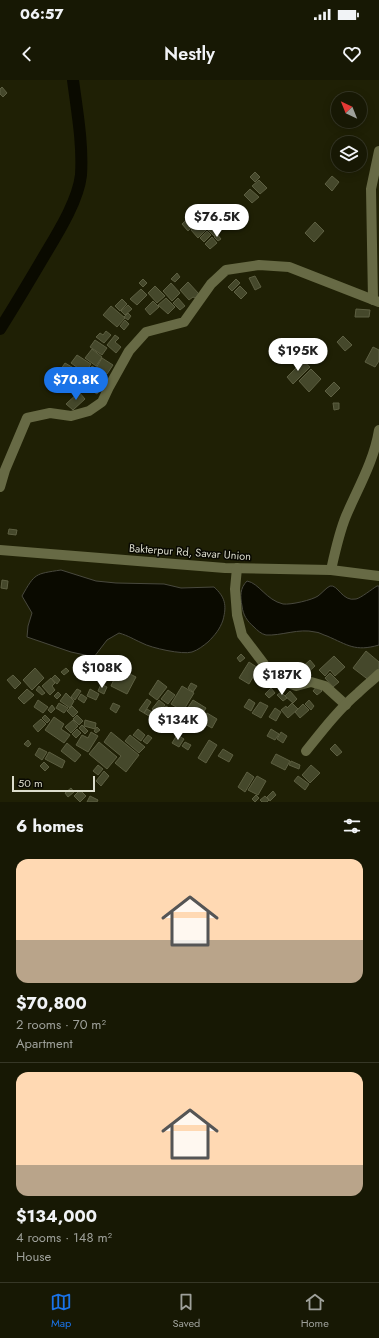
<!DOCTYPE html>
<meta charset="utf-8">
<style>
body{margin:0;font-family:Jost,sans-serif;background:#20210e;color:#f1f3f6;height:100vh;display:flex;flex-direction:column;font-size:15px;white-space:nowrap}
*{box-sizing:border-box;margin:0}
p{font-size:13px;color:#9ea09a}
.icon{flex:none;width:22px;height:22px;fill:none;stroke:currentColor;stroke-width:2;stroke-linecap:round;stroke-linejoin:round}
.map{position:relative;height:722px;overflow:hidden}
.drawer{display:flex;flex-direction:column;background:#171804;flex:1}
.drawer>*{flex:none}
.needle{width:26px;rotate:317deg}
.fabs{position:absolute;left:331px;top:12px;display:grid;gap:8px}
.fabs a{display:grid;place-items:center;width:36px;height:36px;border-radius:50%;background:#171804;box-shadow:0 2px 10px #0003,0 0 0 1px #363726;font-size:20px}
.scale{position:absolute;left:12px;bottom:10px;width:83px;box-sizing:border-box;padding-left:4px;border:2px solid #dcddcd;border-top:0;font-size:11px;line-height:14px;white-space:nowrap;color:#dcddcd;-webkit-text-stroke:3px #090902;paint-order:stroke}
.price{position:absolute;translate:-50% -34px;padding:0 9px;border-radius:14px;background:#fff;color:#222;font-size:13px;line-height:26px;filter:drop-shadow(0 1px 2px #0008)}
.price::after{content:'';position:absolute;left:50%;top:24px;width:12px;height:9px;margin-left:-6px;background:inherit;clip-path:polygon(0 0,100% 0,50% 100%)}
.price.on{background:#1a73e8;color:#fff}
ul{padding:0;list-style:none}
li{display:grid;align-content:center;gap:8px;height:212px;padding:0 16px}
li+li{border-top:1px solid #363726}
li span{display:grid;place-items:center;height:124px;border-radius:12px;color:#555}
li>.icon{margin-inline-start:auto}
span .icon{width:72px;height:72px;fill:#fffc;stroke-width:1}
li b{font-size:17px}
h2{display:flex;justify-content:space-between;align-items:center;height:48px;padding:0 16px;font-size:17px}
.status{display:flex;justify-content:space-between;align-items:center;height:28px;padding:0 20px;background:#171804;direction:ltr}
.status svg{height:11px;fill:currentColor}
header{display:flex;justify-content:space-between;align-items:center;height:52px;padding:0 16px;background:#171804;font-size:18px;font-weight:600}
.tab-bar{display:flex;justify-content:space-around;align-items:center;height:56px;border-top:1px solid #363726;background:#171804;font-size:11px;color:#9ea09a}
.tab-bar a{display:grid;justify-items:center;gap:2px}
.tab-bar .on{color:#1a73e8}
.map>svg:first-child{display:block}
</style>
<div class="status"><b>06:57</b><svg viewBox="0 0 49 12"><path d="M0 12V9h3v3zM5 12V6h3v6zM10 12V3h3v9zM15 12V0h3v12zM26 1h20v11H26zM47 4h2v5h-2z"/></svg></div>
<header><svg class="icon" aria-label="back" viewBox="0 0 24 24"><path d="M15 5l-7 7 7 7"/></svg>Nestly<svg class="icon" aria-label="heart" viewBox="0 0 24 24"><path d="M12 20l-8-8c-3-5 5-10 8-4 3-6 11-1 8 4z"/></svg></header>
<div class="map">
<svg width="379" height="722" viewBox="0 0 379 722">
<rect width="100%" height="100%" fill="#1f2005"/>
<g fill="#0a0a00" stroke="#49493e">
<path d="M61,490L96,501L116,503L164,504L181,508L214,507C225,517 227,525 223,540C220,549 215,555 208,562C203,566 198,570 192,572C183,575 151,568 142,563C133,559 129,556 119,553L107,560L94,577L71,572L27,557L28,546L32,533L22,516C35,493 35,494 61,490Z"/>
<path d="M247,501C259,503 266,520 283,524C291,525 312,520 318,516C322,513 326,508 330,506C338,504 342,522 356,519C361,518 372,509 377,506H379V565C355,572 348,565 327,556C323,555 319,552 315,552C299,548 281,556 266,555C261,554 257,550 254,547C247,541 243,535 242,526C240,516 240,508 247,501Z"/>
</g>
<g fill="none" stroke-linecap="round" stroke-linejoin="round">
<path stroke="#0a0a00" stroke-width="12" d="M0,249C14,227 27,205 40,183C54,159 78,123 81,95C83,63 77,31 73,0"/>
</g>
<g fill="#45482b" stroke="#5d5f42">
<path d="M2,7L7,13L3,17L0,14V9Z"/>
<path d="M255,92L260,97L255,102L250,97Z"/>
<path d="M332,96L339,102L332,111L325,104Z"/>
<path d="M259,100L267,108L260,114L252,106Z"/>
<path d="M250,109L259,117L252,123L244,115Z"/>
<path d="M223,133L229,140L224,145L218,138Z"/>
<path d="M193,134L199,140L188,151L182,144Z"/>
<path d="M207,135L212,140L205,147L200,142Z"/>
<path d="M216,140L223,147L214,156L207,149Z"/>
<path d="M198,142L206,150L198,158L191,150Z"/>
<path d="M315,142L324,151L314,162L305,153Z"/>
<path d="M207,151L211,155L204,162L200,158Z"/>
<path d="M217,154L221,159L218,161L214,157Z"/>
<path d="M212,157L217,163L210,169L205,164Z"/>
<path d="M177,193L180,197L175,202L171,199Z"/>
<path d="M255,196L261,207L255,210L249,198Z"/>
<path d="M143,199L147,203L143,207L139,203Z"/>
<path d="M236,199L240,203L232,211L228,207Z"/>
<path d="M188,202L199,214L195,218L193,217L189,220L180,210Z"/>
<path d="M171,203L180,213L172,221L163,211Z"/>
<path d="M155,206L165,216L157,223L148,213Z"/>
<path d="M240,206L247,213L241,219L234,212Z"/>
<path d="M141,209L147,215L137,225L130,219Z"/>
<path d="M166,218L175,227L168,234L158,225Z"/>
<path d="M178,218L185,226L180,230L173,223Z"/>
<path d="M122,219L127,224L120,231L115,226Z"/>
<path d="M153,221L159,227L150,235L145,229Z"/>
<path d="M128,225L132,229L125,235L121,231Z"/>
<path d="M111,226L125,238L117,247L103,235Z"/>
<path d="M356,229L370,230L369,237H355Z"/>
<path d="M128,233L131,236L128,240L124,237Z"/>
<path d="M125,240L129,244L124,250L120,246Z"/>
<path d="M106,251L111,255L104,263L96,257L100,253L103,255Z"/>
<path d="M115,255L119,258L115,262L121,267L116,273L107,265Z"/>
<path d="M343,256L352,265L345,271L337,262Z"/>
<path d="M95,260L107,268L102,275L90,267Z"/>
<path d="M373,267L379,270V281L375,287L365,282Z"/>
<path d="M92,269L102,277L96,286L85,278Z"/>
<path d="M77,275L91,284L85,293L71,283Z"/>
<path d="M102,278L113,285L107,294L96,288Z"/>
<path d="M303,281L310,287L293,304L287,297Z"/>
<path d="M65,283L84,294L79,304L59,292Z"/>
<path d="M92,286L105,294L100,302L87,295Z"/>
<path d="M311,289L321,299L309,312L299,301Z"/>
<path d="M87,296L103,305L97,314L82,305Z"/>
<path d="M334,302L340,308L331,317L325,311Z"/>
<path d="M79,312L85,319L73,330L66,324Z"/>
<path d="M333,323H339V329L334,330Z"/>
<path d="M9,449L17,450L16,455L8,454Z"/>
<path d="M2,500L8,501L7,509L1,508Z"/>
<path d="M366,571L379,582V590L370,601L353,588Z"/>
<path d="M241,574L245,578L240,582L237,578Z"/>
<path d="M334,576L345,587L335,596L330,590L325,596L319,590Z"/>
<path d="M310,580L315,586L304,596L299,590Z"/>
<path d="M249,582L258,588L249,604L239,598Z"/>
<path d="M35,588L44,598L32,610L23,600Z"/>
<path d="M66,588L69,591L64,595L61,592Z"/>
<path d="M126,592L136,597L127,614L111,606L115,597L122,600Z"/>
<path d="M330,593L339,602L333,607L325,598Z"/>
<path d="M13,595L21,603L15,609L7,600Z"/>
<path d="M55,595L60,600L57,604L51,599Z"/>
<path d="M51,598L55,603L52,606L55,610L50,615L42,606Z"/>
<path d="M158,600L167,607L157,620L149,614Z"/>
<path d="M191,603L197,606L193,612L188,608Z"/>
<path d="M101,604L107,607L104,614L98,611Z"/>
<path d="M39,606L45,613L42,615L36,610Z"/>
<path d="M182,606L194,613L183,631L171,624Z"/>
<path d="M317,606L322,611L317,615L313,611Z"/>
<path d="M271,608L275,613L269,618L265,614Z"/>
<path d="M27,609L34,615L24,624L18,618Z"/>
<path d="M77,609L81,611L75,620L71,617Z"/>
<path d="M90,609L99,614L96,620L87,616Z"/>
<path d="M168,610L175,615L168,624L161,619Z"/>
<path d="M290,611L297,619L293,623L285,616Z"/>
<path d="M58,612L61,615L57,619L54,616Z"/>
<path d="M281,612L287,618L283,621L277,615Z"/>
<path d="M66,613L74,621L70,628L60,621Z"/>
<path d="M81,614L87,618L84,623L78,619Z"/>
<path d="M147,619L151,622L144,633L139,630Z"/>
<path d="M249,619L255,623L251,631L244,627Z"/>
<path d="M38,620L48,627L43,633L34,627Z"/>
<path d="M159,620L165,625L159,634L152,629Z"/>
<path d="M193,620L206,628L199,640L185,632Z"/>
<path d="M309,620L314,626L311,630L305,624Z"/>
<path d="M260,622L268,626L261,638L252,633Z"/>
<path d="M59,623L68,628L64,633L56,628Z"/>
<path d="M113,623L120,626L116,633L110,629Z"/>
<path d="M292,623L298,629L288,638L281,630L286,626L287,628Z"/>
<path d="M303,624L309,630L300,638L295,632Z"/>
<path d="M52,625L55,629L51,633L48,630Z"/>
<path d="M72,626L78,632L73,637L67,631Z"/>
<path d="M166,626L174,631L170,637L162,632Z"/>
<path d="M275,628L281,632L276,641L269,637Z"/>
<path d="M147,629L152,632L149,636L144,633Z"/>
<path d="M177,632L198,645L194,652L172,640Z"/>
<path d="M207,633L217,639L212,648L201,642Z"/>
<path d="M45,635L50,640L47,643L42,638Z"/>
<path d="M77,635L83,641L79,645L73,639Z"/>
<path d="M54,637L64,644L61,649L70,655L64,663L45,650Z"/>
<path d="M41,639L46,644L38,652L33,646Z"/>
<path d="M73,640L78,646L71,653L65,647Z"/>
<path d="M85,640L96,643L95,649L84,646Z"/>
<path d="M82,645L88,651L85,654L79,648Z"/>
<path d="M97,647L100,650L96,653L94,651Z"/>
<path d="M77,649L81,653L76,658L72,654Z"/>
<path d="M138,649L145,655L141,661L133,655Z"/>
<path d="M271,649L279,654L275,660L267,656Z"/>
<path d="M91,652L98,656L88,672L76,665L82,655L88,658Z"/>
<path d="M111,652L139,675L126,692L115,683L121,676L104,662Z"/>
<path d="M281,652L287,656L283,663L277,659Z"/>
<path d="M130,655L145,667L139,673L125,661Z"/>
<path d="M148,655L152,658L147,664L143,661Z"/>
<path d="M177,655L184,659L179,667L172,663Z"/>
<path d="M28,660L31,664L28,667L24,664Z"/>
<path d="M209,660L217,665L206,683L198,678Z"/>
<path d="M99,662L117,677L107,689L89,674Z"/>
<path d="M185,662L191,665L188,670L182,666Z"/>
<path d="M67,663L81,675L75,682L61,671Z"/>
<path d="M335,664L342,672L337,676L330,669Z"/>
<path d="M39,668L47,672L42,680L35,675Z"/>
<path d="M223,669L233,675L229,682L218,676Z"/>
<path d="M49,672L65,681L62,688L45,679Z"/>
<path d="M276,674L290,681L285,690L271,683Z"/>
<path d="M291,681L300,685L299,689L289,685Z"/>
<path d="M44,682L49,687L45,691L40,686Z"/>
<path d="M98,685L103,689L98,695L93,691Z"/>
<path d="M311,685L320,693L310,703L302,695Z"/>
<path d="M104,691L109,696L101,706L96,701Z"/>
<path d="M247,692L254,697L245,712L238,707Z"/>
<path d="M257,696L266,701L258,715L248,710Z"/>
<path d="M298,696L309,704L305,710L294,701Z"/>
<path d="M71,708L74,712L68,717L65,713Z"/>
<path d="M80,710L86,716L80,722L74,716Z"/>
<path d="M273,711L276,715L270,721L267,717Z"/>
<path d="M256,715L259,718L255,722L252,719Z"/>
<path d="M90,716L98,720L97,722H87Z"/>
<path d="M265,716L269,720L267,722H262L260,720Z"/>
</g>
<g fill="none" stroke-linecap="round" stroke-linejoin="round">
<g stroke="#676a45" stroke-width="10">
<path d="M373,220L371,109L379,71"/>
<path d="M0,407L5,390L27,338L50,333L71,336L89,331L102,322L109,307L129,271L146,252L184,242L211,204L226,190L259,185L289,187L379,222"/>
<path d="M0,470L225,488L331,490L379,496"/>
<path d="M237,488L235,509L237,535L242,555L264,584V589L284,601L296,606L311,602L325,606L346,625"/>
<path d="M331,490C335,472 339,453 346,436C358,408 374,381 379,350"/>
<path d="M306,671C322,651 338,630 358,613C365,606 372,601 379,594"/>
</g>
</g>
<g text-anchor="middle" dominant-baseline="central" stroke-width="3" stroke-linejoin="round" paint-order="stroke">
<g font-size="11" fill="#dcddcd" stroke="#090902">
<text transform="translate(190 472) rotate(4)">Bakterpur Rd, Savar Union</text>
</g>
</g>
</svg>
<div class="fabs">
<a><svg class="needle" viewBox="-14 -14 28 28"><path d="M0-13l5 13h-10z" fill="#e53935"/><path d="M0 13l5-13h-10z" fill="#9ea09a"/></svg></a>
<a><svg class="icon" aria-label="layers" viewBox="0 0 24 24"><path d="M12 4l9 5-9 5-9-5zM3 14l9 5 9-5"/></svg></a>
</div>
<div class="scale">50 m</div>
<b class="price" style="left:217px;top:158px">$76.5K</b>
<b class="price" style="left:298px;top:292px">$195K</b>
<b class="price on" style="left:76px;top:321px">$70.8K</b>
<b class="price" style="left:102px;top:609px">$108K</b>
<b class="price" style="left:282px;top:616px">$187K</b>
<b class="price" style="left:178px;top:661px">$134K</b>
</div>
<section class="drawer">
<h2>6 homes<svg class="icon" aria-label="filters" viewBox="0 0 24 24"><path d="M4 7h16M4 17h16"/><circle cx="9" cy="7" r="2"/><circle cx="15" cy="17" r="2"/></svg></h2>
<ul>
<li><span style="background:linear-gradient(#ffd9b3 65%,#b9a48a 0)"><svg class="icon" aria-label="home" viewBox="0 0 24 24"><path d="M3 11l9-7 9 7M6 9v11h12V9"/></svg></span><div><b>$70,800</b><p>2 rooms · 70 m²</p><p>Apartment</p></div></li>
<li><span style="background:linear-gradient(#ffd9b3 75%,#b9a48a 0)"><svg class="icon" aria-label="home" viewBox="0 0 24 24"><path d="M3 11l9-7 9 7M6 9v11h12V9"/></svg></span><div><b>$134,000</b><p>4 rooms · 148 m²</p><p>House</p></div></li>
</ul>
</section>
<nav class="tab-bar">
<a class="on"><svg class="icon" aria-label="map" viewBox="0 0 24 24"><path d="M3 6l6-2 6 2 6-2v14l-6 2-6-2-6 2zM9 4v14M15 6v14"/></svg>Map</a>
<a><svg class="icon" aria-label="saved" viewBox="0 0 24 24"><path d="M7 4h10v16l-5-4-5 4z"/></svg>Saved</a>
<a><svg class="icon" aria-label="home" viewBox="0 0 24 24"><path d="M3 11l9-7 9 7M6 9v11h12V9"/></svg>Home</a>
</nav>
